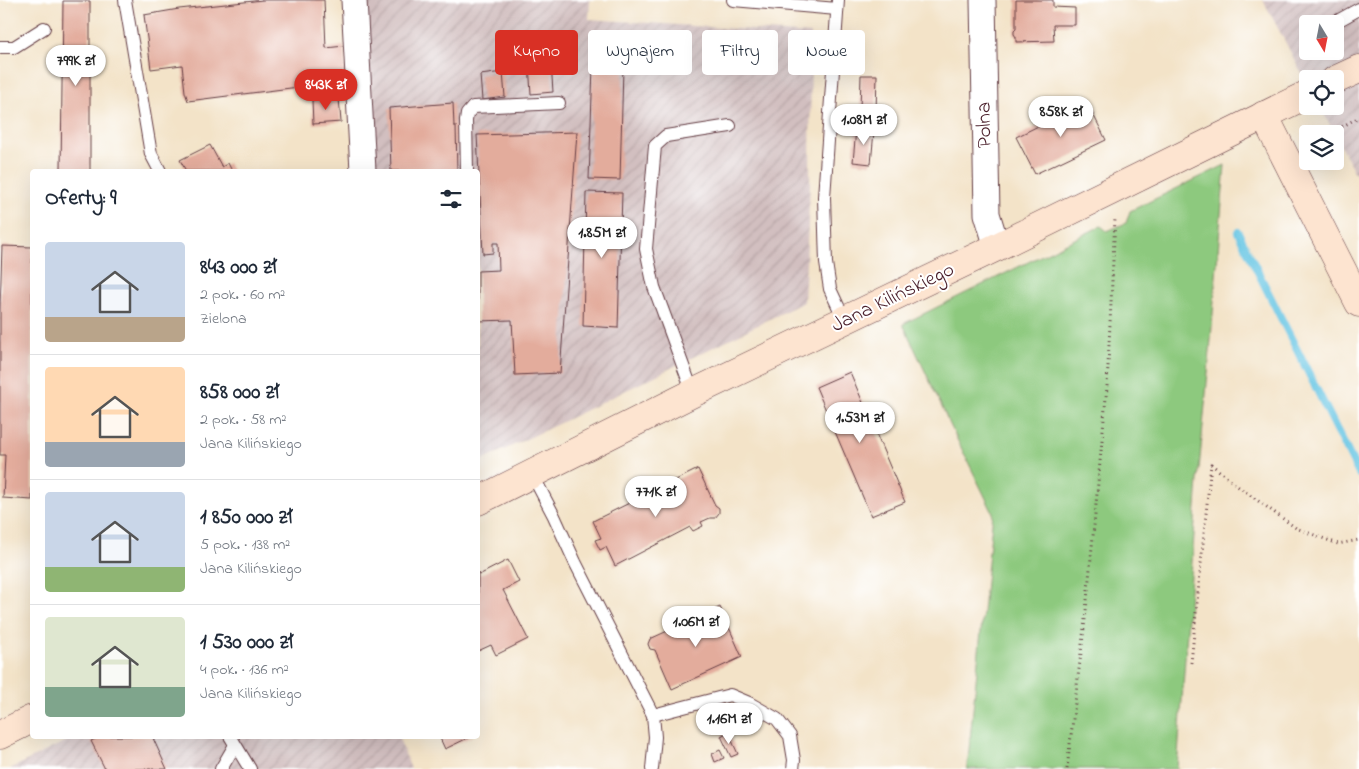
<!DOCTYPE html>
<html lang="pl">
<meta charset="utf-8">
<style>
body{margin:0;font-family:"Indie Flower",sans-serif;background:#f6f6f7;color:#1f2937;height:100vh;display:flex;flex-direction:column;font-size:19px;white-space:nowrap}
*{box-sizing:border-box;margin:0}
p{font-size:16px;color:#747a83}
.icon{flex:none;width:28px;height:28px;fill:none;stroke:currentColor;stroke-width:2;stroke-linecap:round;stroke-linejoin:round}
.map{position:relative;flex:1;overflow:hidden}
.drawer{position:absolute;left:30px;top:169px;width:450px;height:570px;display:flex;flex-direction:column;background:#fff;border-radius:5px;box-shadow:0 5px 20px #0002}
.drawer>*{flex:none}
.banner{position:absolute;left:495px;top:30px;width:475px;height:45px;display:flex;gap:10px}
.needle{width:32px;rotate:170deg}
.fabs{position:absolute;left:1299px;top:15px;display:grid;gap:10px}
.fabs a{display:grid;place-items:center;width:45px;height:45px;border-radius:5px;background:#fff;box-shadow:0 5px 20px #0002;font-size:25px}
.price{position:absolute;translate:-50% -42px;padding:0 11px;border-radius:18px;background:#fff;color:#222;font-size:16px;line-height:32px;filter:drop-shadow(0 1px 2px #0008)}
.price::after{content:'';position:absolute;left:50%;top:30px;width:15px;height:11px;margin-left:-8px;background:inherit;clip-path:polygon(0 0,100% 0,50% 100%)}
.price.selected{background:#d93025;color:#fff}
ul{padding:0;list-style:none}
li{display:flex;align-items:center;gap:15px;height:125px;padding:0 15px}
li+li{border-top:1px solid #e0e1e3}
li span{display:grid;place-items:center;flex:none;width:140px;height:100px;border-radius:5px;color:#555}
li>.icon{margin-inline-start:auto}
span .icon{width:60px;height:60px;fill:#fffc;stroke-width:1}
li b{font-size:21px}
h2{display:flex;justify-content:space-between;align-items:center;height:60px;padding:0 15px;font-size:21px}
.chip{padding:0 18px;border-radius:5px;background:#fff;box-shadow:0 5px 20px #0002;font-size:18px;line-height:45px}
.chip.selected{background:#d93025;color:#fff}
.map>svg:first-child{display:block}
</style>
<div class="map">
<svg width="1359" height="769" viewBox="0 0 1359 769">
<defs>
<pattern id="industrial-furrows" width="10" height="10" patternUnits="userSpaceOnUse" patternTransform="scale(1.25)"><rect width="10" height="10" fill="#d2bfc0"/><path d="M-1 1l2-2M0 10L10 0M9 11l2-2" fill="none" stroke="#b6a4a5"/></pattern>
</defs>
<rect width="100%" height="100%" fill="#fff"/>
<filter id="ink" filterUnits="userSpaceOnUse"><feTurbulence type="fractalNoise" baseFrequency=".02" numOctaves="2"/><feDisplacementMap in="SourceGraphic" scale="10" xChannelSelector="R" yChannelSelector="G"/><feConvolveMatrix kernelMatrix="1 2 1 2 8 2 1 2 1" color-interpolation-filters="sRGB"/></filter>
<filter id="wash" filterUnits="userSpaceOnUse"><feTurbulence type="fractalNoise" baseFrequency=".0096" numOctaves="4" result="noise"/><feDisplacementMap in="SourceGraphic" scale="20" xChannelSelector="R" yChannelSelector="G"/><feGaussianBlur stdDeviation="1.12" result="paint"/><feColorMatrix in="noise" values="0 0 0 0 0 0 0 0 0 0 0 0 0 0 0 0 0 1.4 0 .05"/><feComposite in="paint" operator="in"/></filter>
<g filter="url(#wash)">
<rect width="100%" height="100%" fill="#f3e3c8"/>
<g fill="url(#industrial-furrows)" fill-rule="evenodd">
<path d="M362,0H590L589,19L811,34L810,185L804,302L558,424L478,462V171H372Z"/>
<path d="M1263,0H1359V181L1320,106H1335V79H1308L1307,83ZM1308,24H1335V51H1308Z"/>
<path d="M76,736H398L411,769H10Z"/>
</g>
<path fill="#8dc97e" stroke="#6c7454" d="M1225,165L1210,351L1198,480L1177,769H967L993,513L954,433L903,324L1101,226L1107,231L1126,223L1130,211Z"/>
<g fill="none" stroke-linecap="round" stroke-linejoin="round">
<path stroke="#65c5e3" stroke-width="8" d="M1238,232L1359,474"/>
</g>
<g id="blocks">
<g fill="#e3ac9c">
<path d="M263,0H324L326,48L344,46L346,81L188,101L185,92L182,65L151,69L144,15L179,9Z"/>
<path d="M1016,0H1053V7L1075,8V25H1053L1054,41L1016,42V37L1014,34V30L1016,28Z"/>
<path d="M63,1H90V171H61Z"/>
<path d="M550,47L553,92L531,94L528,48Z"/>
<path d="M593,67L623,68L620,180L589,179Z"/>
<path d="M503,72L505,97L482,100L480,75Z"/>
<path d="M861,75H877L876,111L860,110Z"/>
<path d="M339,98L341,122L313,124L312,100Z"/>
<path d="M1087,102L1106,140L1035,174L1016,137Z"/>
<path d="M453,103L454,126H456L457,171H391L389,108Z"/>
<path d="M856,129L874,131L871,164L853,162Z"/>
<path d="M577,132L560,373L515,375L512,320L478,321V271L499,270L498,243H493V253L483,254L477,135Z"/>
<path d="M210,145L222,167L228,163L232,171H186L180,160Z"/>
<path d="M586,192L622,193L618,328L583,326Z"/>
<path d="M2,246L32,247V500L3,498L5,455H0V310Z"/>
<path d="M850,372L905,502L871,516L816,387Z"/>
<path d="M698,469L715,505L719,508V513L715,518H710L701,522L703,526L693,531L690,527L615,566L606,547L600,550L595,540L601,538L593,521Z"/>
<path d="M508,560L519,582L503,590L528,639L496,655L491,645L478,651V573L479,575Z"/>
<path d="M720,607L742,657L672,689L655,650L650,649L648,644L650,639Z"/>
<path d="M746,723L749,729L740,733L737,727Z"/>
<path d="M728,732L738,754L731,757L721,736Z"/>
<path d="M101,736H152L167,769H105L91,741Z"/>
<path d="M439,736H472L445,749Z"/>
<path d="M720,750L724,758L715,762L712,754Z"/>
</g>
</g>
</g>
<g filter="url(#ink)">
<use href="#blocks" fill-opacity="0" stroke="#633c43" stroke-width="1"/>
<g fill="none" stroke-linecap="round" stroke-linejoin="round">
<defs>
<g id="lane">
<path d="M125,0L151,154L160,171"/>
<path d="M733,0L837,9"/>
<path d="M838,0L824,197L826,263L830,289L845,321"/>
<path d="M1332,24L1359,9"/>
<path d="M0,47H14L44,28"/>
<path d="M467,171L466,121L467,114L473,107L559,103"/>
<path d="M693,393L654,287L646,249L655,146L666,136L730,126"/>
<path d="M532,474L554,516L575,562L653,715L655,737L652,769"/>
<path d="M653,715L730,695L749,703L777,719L790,736L794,760L793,769"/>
<path d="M230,736L250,769"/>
<path d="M221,769L235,745"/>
</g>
<g id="street">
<path d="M354,0L363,171"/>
<path d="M983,0L987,214L997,247"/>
</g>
<g id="secondary">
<path d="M1335,80L1359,69"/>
<path d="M1264,115L1359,303"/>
<path d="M478,501L693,393L997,247L1308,94"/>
<path d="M0,735L32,719"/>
</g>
</defs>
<use href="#lane" stroke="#633c43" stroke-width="14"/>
<use href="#street" stroke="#633c43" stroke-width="27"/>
<use href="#secondary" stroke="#633c43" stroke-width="29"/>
<g stroke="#633c43" stroke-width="3" stroke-dasharray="1 4" stroke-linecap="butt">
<path d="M1329,134L1359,117"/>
<path d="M1191,663L1211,464L1236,485L1296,528L1338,544L1359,540"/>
<path d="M1067,769L1086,611L1107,387L1115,218"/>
</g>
<use href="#lane" stroke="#fff" stroke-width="12"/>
<use href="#street" stroke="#fff" stroke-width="25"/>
<use href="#secondary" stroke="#fde4d0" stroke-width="28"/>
</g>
</g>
<g text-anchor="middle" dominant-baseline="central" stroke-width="4" stroke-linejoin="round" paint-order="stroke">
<g font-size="21" fill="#4a1f2b" stroke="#fff">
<text transform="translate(985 125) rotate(-91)">Polna</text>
<text transform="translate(893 298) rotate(-26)">Jana Kilińskiego</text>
</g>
</g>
</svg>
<div class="fabs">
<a><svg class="needle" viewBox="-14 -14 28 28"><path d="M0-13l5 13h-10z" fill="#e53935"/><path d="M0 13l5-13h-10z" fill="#747a83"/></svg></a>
<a><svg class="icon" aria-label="locate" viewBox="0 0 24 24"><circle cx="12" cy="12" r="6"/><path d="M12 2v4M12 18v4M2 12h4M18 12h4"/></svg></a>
<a><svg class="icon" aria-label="layers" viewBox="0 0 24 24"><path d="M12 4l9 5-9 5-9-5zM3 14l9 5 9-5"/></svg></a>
</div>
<b class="price" style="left:76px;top:87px">799K zł</b>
<b class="price selected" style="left:326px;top:111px">843K zł</b>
<b class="price" style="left:1061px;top:138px">858K zł</b>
<b class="price" style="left:864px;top:146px">1.08M zł</b>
<b class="price" style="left:602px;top:259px">1.85M zł</b>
<b class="price" style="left:860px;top:444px">1.53M zł</b>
<b class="price" style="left:656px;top:518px">771K zł</b>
<b class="price" style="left:696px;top:648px">1.06M zł</b>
<b class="price" style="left:729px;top:745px">1.16M zł</b>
<div class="banner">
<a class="chip selected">Kupno</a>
<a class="chip">Wynajem</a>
<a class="chip">Filtry</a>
<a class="chip">Nowe</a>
</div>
<section class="drawer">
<h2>Oferty: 9<svg class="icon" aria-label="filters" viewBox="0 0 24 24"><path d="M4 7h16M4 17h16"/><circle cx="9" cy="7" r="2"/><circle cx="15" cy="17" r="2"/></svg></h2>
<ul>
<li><span style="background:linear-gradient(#c9d6e8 75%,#b9a48a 0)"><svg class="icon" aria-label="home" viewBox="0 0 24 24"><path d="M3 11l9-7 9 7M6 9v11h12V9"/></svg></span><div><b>843 000 zł</b><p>2 pok. · 60 m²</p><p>Zielona</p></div></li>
<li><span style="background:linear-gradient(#ffd9b3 75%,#9aa5b1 0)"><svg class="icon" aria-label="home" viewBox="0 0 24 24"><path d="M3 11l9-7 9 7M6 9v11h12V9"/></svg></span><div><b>858 000 zł</b><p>2 pok. · 58 m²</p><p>Jana Kilińskiego</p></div></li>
<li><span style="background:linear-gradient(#c9d6e8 75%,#8fb573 0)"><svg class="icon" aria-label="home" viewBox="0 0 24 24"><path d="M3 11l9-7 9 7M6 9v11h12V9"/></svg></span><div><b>1 850 000 zł</b><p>5 pok. · 138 m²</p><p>Jana Kilińskiego</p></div></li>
<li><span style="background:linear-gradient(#dfe7d0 70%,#7fa58c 0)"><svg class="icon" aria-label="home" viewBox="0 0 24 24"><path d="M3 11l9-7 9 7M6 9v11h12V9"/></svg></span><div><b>1 530 000 zł</b><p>4 pok. · 136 m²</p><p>Jana Kilińskiego</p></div></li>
</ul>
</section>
</div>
